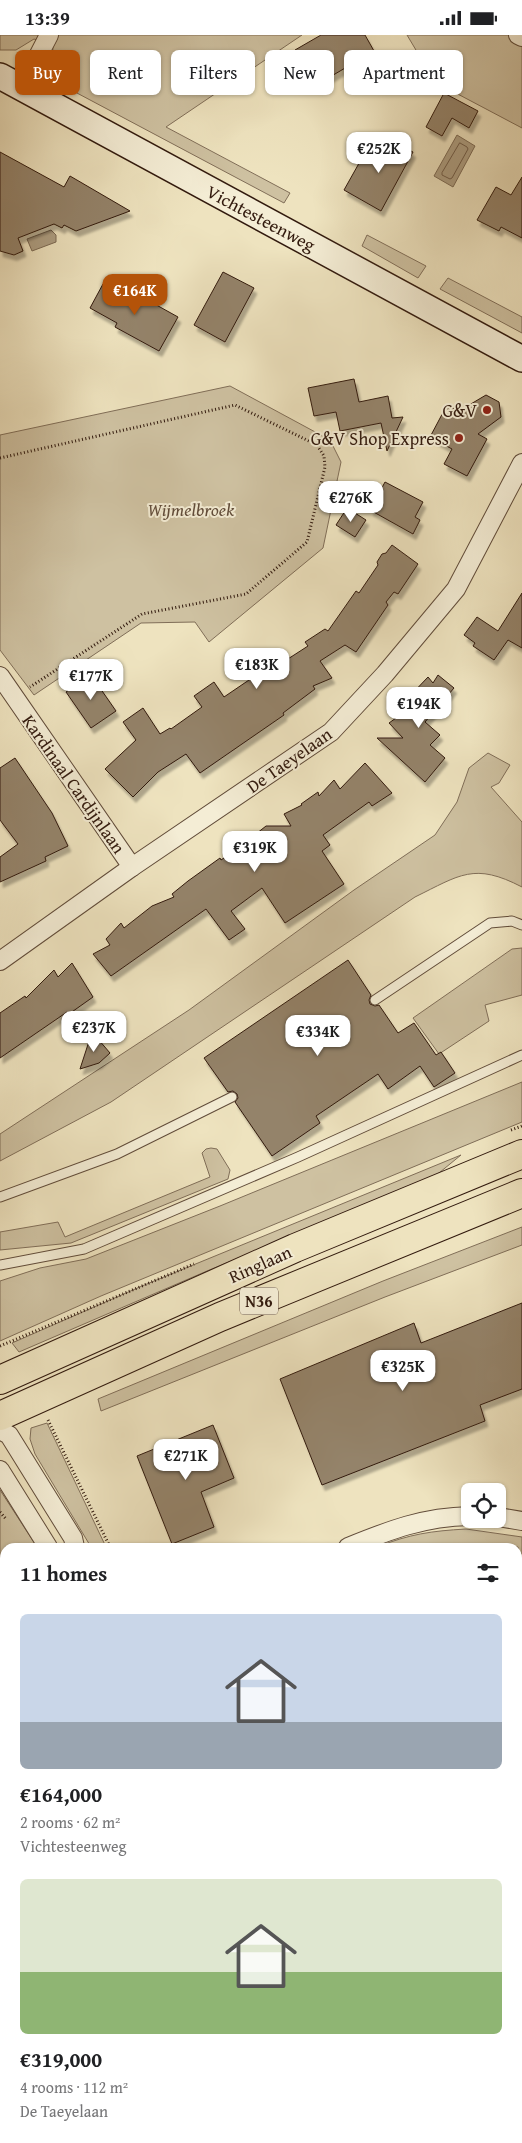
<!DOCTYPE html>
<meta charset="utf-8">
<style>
body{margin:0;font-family:"Gentium Book Plus",serif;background:#f6f6f6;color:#202124;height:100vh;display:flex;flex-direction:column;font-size:19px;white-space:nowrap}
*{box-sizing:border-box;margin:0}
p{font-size:16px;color:#757577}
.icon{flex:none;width:28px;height:28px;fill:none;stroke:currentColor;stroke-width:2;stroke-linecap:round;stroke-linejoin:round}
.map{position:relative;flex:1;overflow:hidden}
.details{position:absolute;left:0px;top:1508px;width:522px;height:601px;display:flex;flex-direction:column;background:#fff;border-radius:15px 15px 0 0;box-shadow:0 1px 4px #0004}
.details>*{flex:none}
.guide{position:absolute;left:15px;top:15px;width:492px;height:45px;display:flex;gap:10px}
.fabs{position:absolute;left:461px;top:1448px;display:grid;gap:10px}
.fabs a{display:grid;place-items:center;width:45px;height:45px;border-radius:8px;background:#fff;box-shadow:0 1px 4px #0004;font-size:25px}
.price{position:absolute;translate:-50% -42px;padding:0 11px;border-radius:10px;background:#fff;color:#222;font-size:16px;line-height:32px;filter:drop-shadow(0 1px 2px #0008)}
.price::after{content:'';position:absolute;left:50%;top:30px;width:15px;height:11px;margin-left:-8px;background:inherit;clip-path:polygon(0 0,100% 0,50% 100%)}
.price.active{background:#b45309;color:#fff}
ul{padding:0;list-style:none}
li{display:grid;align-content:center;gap:10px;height:265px;padding:0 20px}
li span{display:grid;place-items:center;height:155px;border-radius:8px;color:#555}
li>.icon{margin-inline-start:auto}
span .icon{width:90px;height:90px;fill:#fffc;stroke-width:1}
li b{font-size:21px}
h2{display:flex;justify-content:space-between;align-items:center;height:60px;padding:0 20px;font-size:21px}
.tag{padding:0 18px;border-radius:8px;background:#fff;box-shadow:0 1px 4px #0004;font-size:18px;line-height:45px}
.tag.active{background:#b45309;color:#fff}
.status{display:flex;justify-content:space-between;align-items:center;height:35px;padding:0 25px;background:#fff;direction:ltr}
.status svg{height:14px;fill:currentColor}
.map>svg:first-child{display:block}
</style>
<div class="status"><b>13:39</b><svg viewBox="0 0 49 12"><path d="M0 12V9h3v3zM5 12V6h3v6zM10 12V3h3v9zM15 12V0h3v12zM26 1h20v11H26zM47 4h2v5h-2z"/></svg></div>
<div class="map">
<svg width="522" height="2108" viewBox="0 0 522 2108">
<defs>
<filter id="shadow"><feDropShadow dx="3" dy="5.5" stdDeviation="1" flood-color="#0004"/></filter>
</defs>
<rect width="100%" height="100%" fill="#eee3bf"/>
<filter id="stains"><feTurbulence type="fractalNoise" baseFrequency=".004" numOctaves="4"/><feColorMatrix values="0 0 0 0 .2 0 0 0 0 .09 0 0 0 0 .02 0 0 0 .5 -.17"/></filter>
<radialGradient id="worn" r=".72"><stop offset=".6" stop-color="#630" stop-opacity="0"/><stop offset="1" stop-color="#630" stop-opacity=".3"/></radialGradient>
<g fill="#cec1a1" stroke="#806e58">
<path d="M0,0H302L166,92L290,158L284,168L60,49L52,35L53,10L34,4L16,15H0Z"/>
<path d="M407,0H522V93L435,47Z"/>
<path d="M367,200L426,231L418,243L362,211Z"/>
<path d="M448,243L522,282V298L440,254Z"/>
<path d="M230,351L330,405L341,427L323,513L209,607L195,587L141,588L34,660L0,615V400Z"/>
<path d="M488,718L510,730L499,748L491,752L522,787V852C474,827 460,840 415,862L111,1067L0,1126V1099L189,975L354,855L435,800L457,767L469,733Z"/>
<path d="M522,913V960L485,970L489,986L439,1019L413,983L512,914Z"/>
<path d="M522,1047V1087L101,1261L0,1306V1246L40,1233L86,1224L220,1171Z"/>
<path d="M211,1113L217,1114L230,1135L228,1144L71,1208L0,1215V1197L58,1187L65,1202L210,1142L202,1118L206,1114Z"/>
<path d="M461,1120L434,1142L207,1236L19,1317L12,1308L142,1251Z"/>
<path d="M522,1192V1210L385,1262L101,1376L98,1364L383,1246Z"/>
<path d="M47,1388L106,1512H91L35,1419L30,1404L31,1393Z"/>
<path d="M0,1455L37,1512H5V1548H0Z"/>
<path d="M466,1494L522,1502V1519L518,1518V1512H377C410,1499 431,1496 466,1494Z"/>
<path d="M518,2002L522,2008V2108H484L481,2104H518Z"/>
<path d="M340,2104H434L437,2108H341Z"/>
</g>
<g fill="#ae9f83" stroke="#7c6a54">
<path d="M457,100L475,111L453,152L434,141Z"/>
<path d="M51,195L56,200V207L32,216L27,204Z"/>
</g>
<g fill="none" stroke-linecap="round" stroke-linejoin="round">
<path stroke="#705c48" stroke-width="1" d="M460,108L467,112L468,114L452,143L450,144L442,140V138Z"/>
</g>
<g fill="#94836a" stroke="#321a0e" filter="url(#shadow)">
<path d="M321,0H365L374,16L318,49L311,37L294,32L291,22L295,15Z"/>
<path d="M444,58L478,76L469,93L452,83L442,101L426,92Z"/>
<path d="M387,104L413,117L381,176L344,155L367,114L379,121Z"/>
<path d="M0,117L64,152L70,141L130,176L76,196L64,190L62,193L54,189L18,203L23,216L14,220L0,216Z"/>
<path d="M522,142V203L501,192L499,196L477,185L496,152L511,160Z"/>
<path d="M223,237L254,253L225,307L194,290Z"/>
<path d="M103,249L130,263L133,257L178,282L159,316L115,292L117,288L90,273Z"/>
<path d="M354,344L359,367L388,361L392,383L403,382L387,416L381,388L340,396L336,377L314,381L308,353Z"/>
<path d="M486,360L499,367L501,382L478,399L487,404L467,441L444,429L452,414L430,402L447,370L459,376Z"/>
<path d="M385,447L423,467L415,482L420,485L413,499L370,475Z"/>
<path d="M347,473L366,485L355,502L336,490Z"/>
<path d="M392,510L418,529L398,559L394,557L386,567L388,570L356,617L345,610L320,626L332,643L313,651L315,654L283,678L284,680L200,738L186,719L158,737L133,762L105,734L136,705L123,687L143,673L160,699L170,693L171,694L202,672L194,661L214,647L224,662L274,628L277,631L308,611L305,607L325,594L328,596L356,556L359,558L378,530L377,527L382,519L386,518Z"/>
<path d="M522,558V613L508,605L494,625L473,611L475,608L464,600L477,582L498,596Z"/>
<path d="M91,640L116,676L91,693L66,657Z"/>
<path d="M438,640L454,653L425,687L440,700L430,710L445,723L425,747L377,703H403L389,688L396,683L408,663L428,642L433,648Z"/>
<path d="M15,723L52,778L68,811L45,822L46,826L0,847V822L18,809L0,785V733Z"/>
<path d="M365,728L392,758L372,771L369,767L323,800L330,810L322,816L344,849L285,888L262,853L231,876L245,894L229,905L206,874L111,941L93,919L110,910L106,904L121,888L124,893L152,871L174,862L172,859L188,846L220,823L221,825L237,814L266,791H291L284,779L302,770L301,769L318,757L319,761L334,745L340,754Z"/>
<path d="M348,925L371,960L369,965L370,969L375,971L379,970L398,998L414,988L436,1020L441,1017L455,1038L434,1052L420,1031L388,1054L378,1039L316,1081L320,1088L272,1121L235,1067L238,1063L237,1059L233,1056L228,1057L204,1023Z"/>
<path d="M72,928L93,962L69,979L67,977L0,1023V978L25,961L26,963L54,935L58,942Z"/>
<path d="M92,997L110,1018L99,1028L80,1034Z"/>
<path d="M522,1268V1354L480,1370L485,1386L322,1450L280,1344L414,1288L421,1308Z"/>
<path d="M213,1390L234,1443L201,1457L214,1492L172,1509L137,1421Z"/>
</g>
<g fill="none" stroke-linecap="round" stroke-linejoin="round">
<defs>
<g id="lane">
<path d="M375,965L490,888L512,886L522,890"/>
<path d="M0,1162L117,1119L232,1062"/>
<path d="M0,1230L84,1214L298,1122L522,1020"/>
</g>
<g id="street">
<path d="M518,0L522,2"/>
<path d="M21,54L49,0"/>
<path d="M0,641L132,832"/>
<path d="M0,926L132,832L331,697L385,639L456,554L522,428"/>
<path d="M0,1395L9,1400L73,1503L75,1512"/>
<path d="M0,1435L48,1512"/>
<path d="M498,1482L522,1486"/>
<path d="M348,1512C390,1495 423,1482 470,1481"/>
<path d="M0,1567L5,1569"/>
<path d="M458,2104L460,2108"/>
</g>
<path id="secondary" d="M0,41L522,324"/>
<g id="primary">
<path d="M0,1345L295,1213L522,1119"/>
<path d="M0,1381L220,1282L522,1158"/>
</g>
</defs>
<use href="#lane" stroke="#614c3a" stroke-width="11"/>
<use href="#street" stroke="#614c3a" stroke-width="20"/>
<use href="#secondary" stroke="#321a0e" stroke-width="28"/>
<use href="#primary" stroke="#321a0e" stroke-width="30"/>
<g stroke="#321a0e" stroke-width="3" stroke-dasharray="1 2.5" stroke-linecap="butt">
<path d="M0,423L235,370L317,410L324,421L325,432L307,507L246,559L142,579L30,652"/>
<path d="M511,1095L522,1091"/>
<path d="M0,1311L194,1229"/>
<path d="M48,1385L110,1512"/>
<path d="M0,1477L6,1484"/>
</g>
<use href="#lane" stroke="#f4edd5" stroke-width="9"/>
<use href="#street" stroke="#f4edd5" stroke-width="18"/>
<use href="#secondary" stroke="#f4edd5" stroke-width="25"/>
<use href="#primary" stroke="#eee3bf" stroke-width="28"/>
</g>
<g fill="#8f2418" stroke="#f4edd5" stroke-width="2">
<circle cx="487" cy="375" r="5"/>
<circle cx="459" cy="403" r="5"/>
</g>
<g text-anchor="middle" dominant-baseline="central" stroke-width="4" stroke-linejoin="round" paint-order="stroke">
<rect fill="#f4edd5" stroke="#6c594a" stroke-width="1" x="240" y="1252.5" width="38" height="27" rx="4"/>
<g font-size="16" font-weight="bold" fill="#321a0e">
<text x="259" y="1266">N36</text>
</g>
<g font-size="18" fill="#321a0e" stroke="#f4edd5">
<text transform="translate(261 183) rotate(28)">Vichtesteenweg</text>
<text transform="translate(289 725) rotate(-35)">De Taeyelaan</text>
<text transform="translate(74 749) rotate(55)">Kardinaal Cardijnlaan</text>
<text transform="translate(260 1229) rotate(-24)">Ringlaan</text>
</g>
<g font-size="18" fill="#321a0e" stroke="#f4edd5" text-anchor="end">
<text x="477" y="375">G&amp;V</text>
<text x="449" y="403">G&amp;V Shop Express</text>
</g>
<g font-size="18" font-style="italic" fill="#614c3a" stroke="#f4edd5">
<text x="191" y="474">Wijmelbroek</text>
</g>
</g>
<rect width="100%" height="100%" filter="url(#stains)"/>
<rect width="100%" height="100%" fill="url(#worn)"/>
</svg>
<div class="fabs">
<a><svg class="icon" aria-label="locate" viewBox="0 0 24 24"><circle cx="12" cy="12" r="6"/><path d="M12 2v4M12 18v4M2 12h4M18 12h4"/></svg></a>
</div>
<b class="price" style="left:379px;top:139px">€252K</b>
<b class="price active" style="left:135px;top:281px">€164K</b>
<b class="price" style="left:351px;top:488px">€276K</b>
<b class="price" style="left:257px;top:655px">€183K</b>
<b class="price" style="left:91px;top:666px">€177K</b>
<b class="price" style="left:419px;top:694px">€194K</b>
<b class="price" style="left:255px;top:838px">€319K</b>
<b class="price" style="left:94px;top:1018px">€237K</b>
<b class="price" style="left:318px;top:1022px">€334K</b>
<b class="price" style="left:403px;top:1357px">€325K</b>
<b class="price" style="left:186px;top:1446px">€271K</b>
<div class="guide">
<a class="tag active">Buy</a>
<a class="tag">Rent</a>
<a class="tag">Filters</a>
<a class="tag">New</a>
<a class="tag">Apartment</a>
</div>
<section class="details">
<h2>11 homes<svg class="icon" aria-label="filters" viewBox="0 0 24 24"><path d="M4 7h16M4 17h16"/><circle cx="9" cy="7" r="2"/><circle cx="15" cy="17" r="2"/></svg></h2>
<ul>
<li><span style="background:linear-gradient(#c9d6e8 70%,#9aa5b1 0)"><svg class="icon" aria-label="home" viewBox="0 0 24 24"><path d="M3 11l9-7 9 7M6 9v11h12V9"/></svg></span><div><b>€164,000</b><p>2 rooms · 62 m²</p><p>Vichtesteenweg</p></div></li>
<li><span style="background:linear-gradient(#dfe7d0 60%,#8fb573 0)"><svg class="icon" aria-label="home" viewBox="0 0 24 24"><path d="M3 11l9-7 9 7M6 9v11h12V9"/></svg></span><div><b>€319,000</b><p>4 rooms · 112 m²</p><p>De Taeyelaan</p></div></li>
</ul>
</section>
</div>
